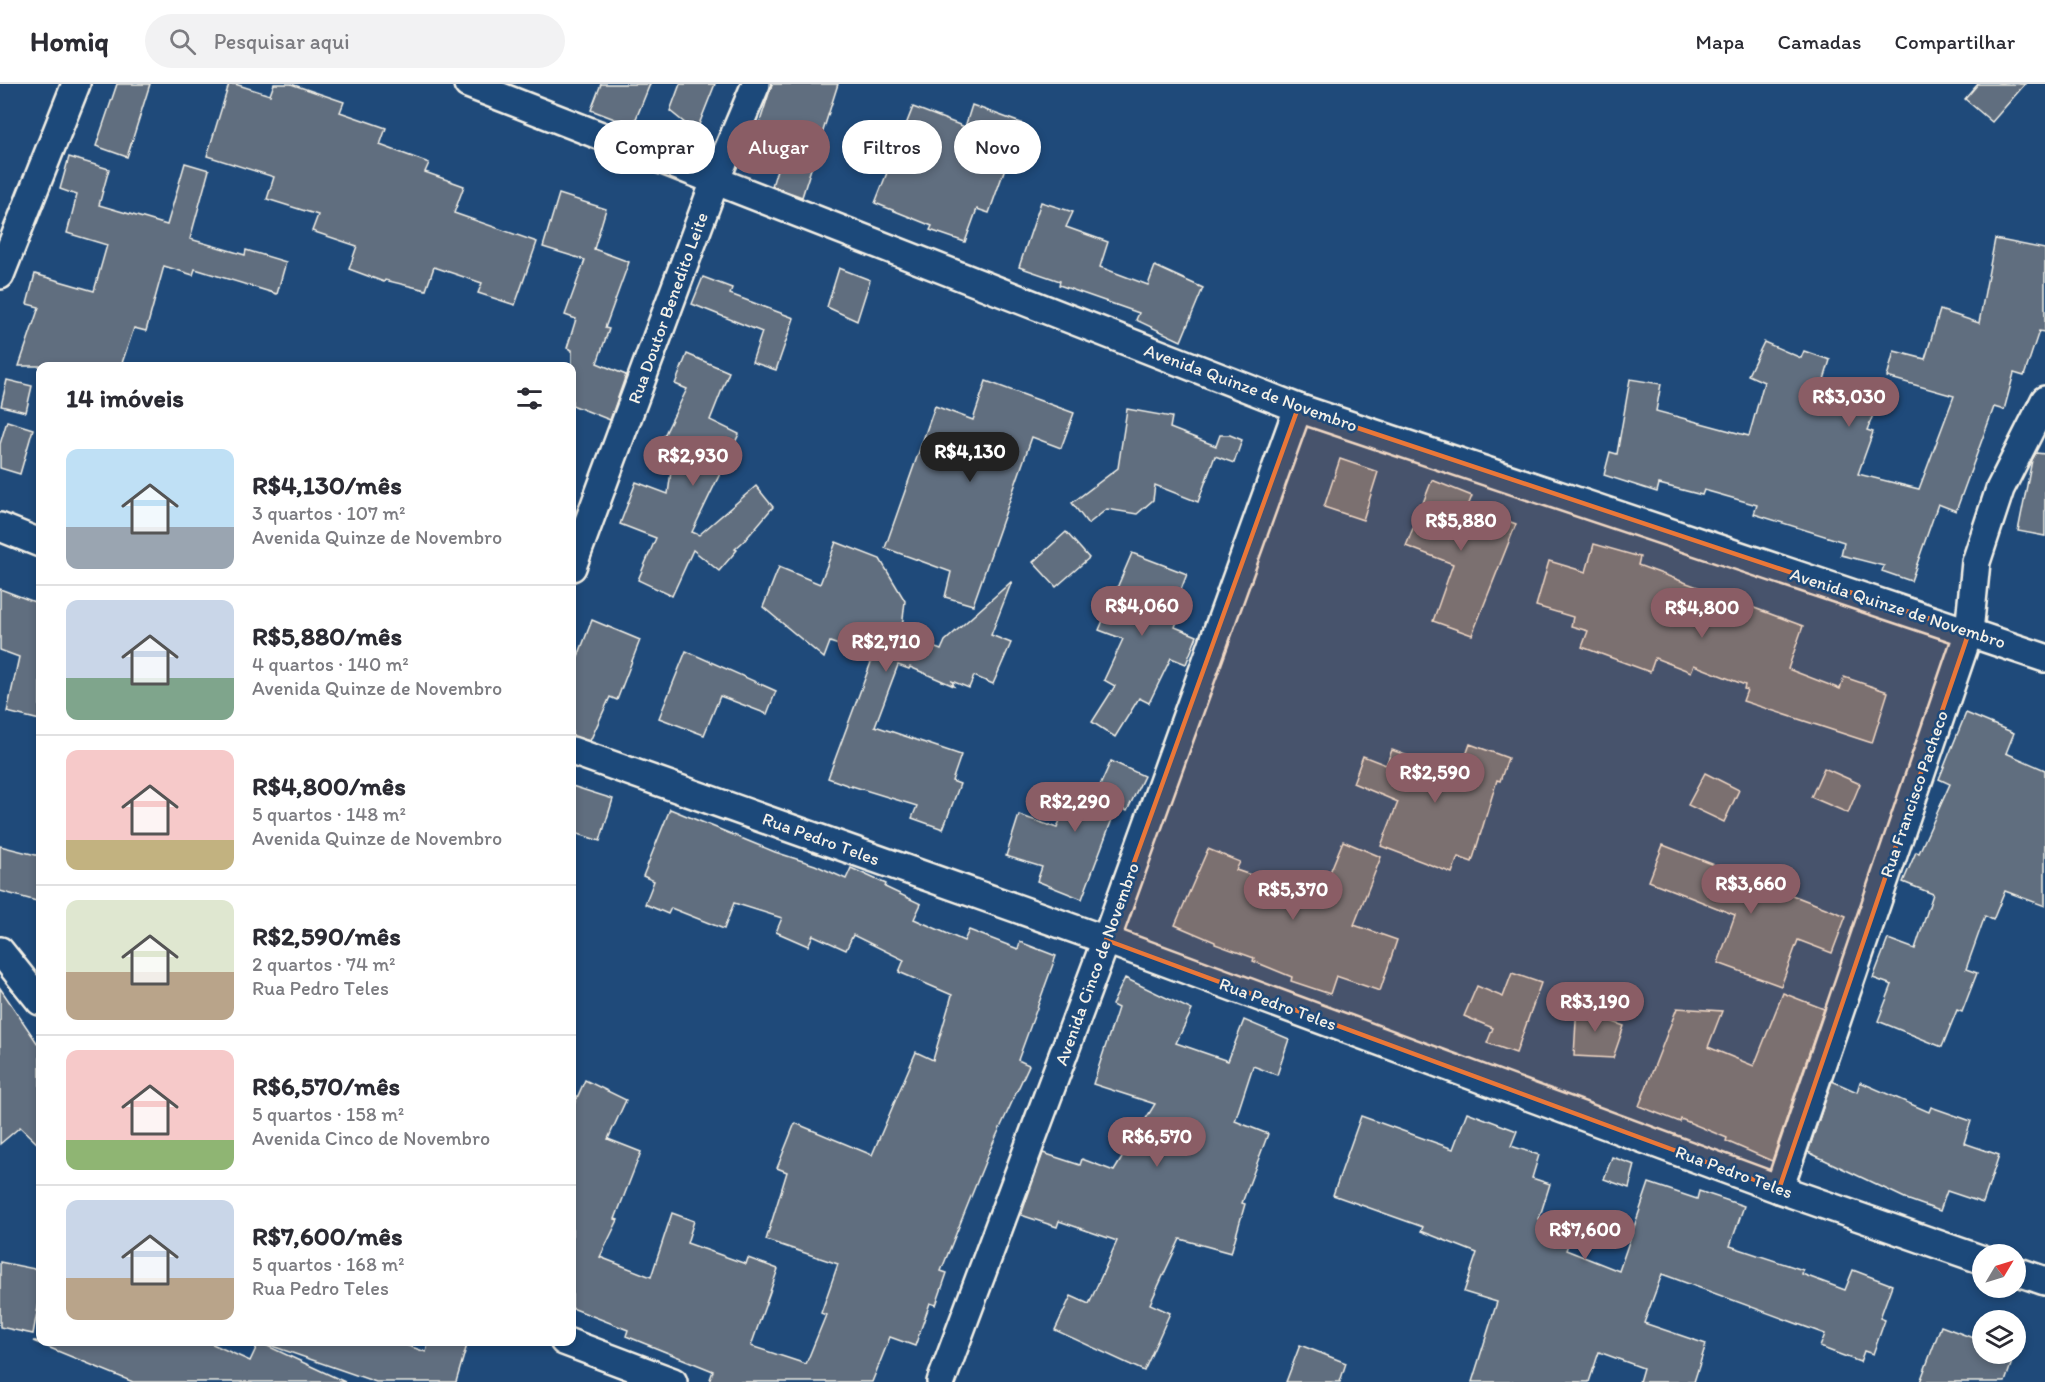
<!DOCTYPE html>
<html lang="pt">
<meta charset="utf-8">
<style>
body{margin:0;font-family:Itim,sans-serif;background:#f2f2f3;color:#2b2b33;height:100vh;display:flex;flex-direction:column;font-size:22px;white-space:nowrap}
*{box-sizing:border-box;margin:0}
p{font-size:20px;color:#7c7c81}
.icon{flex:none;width:33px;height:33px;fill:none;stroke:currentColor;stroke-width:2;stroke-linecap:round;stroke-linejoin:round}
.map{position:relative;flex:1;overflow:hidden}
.sheet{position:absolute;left:36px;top:278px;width:540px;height:984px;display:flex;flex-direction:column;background:#fff;border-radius:12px;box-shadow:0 3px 9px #0003}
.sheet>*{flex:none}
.guide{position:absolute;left:594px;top:36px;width:570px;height:54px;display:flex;gap:12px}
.needle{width:39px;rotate:52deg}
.controls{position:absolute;left:1972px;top:1160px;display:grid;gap:12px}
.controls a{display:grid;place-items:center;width:54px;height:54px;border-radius:50%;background:#fff;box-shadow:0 3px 9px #0003;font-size:30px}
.price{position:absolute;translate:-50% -51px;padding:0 14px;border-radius:21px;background:#8a5d65;color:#fff;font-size:20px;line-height:39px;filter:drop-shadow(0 2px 3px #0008)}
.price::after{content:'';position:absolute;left:50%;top:36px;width:18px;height:14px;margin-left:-9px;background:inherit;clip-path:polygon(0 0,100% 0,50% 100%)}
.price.active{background:#222;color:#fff}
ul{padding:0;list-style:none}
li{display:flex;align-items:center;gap:18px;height:150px;padding:0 30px}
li+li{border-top:2px solid #e1e1e2}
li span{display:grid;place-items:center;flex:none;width:168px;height:120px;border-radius:12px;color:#555}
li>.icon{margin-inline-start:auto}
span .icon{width:72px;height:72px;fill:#fffc;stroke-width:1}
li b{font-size:26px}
h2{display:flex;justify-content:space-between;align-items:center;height:72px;padding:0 30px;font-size:26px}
.chip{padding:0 21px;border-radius:27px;background:#fff;box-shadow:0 3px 9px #0003;font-size:21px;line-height:54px}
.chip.active{background:#8a5d65;color:#fff}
header{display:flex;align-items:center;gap:36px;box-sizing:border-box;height:84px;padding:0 30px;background:#fff;border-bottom:2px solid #e1e1e2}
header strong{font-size:28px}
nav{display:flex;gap:33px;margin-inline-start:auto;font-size:21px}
.search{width:420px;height:54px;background:#f2f2f3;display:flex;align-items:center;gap:15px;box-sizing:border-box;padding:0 21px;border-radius:33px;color:#7c7c81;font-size:22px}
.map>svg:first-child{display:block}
</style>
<header>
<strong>Homiq</strong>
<div class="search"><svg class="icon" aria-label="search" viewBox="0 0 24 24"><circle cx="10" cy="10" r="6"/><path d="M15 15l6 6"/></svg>Pesquisar aqui</div>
<nav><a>Mapa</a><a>Camadas</a><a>Compartilhar</a></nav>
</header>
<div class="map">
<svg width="2045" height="1298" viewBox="0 0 2045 1298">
<rect width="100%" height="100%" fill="#1f4a7a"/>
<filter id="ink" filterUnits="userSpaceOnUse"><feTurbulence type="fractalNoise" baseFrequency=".0167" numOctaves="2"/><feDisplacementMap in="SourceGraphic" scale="12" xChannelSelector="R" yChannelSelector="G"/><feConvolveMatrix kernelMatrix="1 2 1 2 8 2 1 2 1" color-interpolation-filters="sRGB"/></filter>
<g filter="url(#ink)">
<g fill="#606e7f" stroke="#f4f1e8" stroke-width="1.5">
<path d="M117,0H150L127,73L96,62Z"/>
<path d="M229,0H235L270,11L274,0H291L344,18L340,28L386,44L380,61L429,79L425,88L464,102L454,129L537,158L515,221L478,209L482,199L434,183L426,206L385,196L384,198L349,185L357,162L312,147L318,131L267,115L274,93L207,72Z"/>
<path d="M601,0H650L633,42L591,26Z"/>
<path d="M680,0H715L696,48L670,27Z"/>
<path d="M772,0H838L802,113L772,102L779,79L765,75L772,53H755Z"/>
<path d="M1978,0H2025L1992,38L1965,15Z"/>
<path d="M972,21L1021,39L989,129L977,125L965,158L930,146L932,142L875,119L913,23L965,43Z"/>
<path d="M69,73L109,85L99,121L167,141L185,79L209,86L190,155L245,171L246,166L286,178L277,210L195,185L193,191L164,182L146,247L134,244L121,282H19L39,223L27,220L35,190L94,207L107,161L67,149L77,111L60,105Z"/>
<path d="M559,110L606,125L594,165L629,178L605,244L609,245L597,279L626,291L610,336L572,321V266L567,264L576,235L565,231L585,176L543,163Z"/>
<path d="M1041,118L1073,128L1066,143L1108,158L1100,183L1148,201L1155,182L1203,204L1181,257L1136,236L1139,229L1059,201L1060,197L1019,183Z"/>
<path d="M1995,155L2045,165V248L2039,247L2024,292L2014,289L2004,326L1994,323L1956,427L1938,420L1911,497L1882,487L1884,482L1841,471L1844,458L1754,430L1757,421L1704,406L1702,411L1659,400L1657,408L1604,391L1610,368L1617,370L1630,295L1661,300L1656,327L1749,352L1764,298L1748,291L1764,258L1801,274L1804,267L1830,276L1823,299L1877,321L1867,346L1873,348L1858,390L1919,405L1954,312L1887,293L1894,267L1925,275L1940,226L1979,239Z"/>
<path d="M839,184L870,196L857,237L827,223Z"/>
<path d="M703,193L732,204L730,210L794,234L776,286L752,278L762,248L692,220Z"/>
<path d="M687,270L729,288L710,336L739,350L692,448L699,451L756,402L773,423L745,456L735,465L737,466L719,487L693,466L672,512L638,496L656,454L620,440L636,398L668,410L675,357L664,352L687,305L675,300Z"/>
<path d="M7,296L32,302L26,328L1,322Z"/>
<path d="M986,297L1074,329L1061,364L1032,353L973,521L945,513L951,488L885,464L935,322L973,336Z"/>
<path d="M1127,325L1172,333L1170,344L1216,362L1220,351H1230L1242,356L1234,379L1215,372L1198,418L1155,401L1153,416L1137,430L1107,425L1088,440L1072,419L1118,384Z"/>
<path d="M7,337L33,345L20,390L0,384V360Z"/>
<path d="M2036,369L2045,370V452L2018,447L2032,376Z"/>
<path d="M1340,375L1378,388L1363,436L1324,423Z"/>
<path d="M1432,396L1472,412L1468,422L1516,440L1472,551L1433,537L1453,480L1406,462Z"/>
<path d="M1066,448L1089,474L1056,503L1033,478Z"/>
<path d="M836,458L880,475L905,517L901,553L933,565V563L941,566L945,557L1012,497L991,551L1011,559L993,600L974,592L969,604L952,597L954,602L910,583L909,585L898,581L875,642L961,671L952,697L960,700L943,745L912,734L917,722L852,702V703L828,694L873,573L830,558L824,574L763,523L779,483L820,500Z"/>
<path d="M1594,460L1640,473L1638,481L1803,542L1788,585L1840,605L1844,593L1888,608L1872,659L1743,617L1747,606L1744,605L1745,601L1694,581L1691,588L1655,574L1650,588L1582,563L1588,547L1571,542L1573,533L1536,522L1549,477L1586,488Z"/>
<path d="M1132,469L1187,490L1171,532L1178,535L1175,543L1197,552L1186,580L1171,574L1149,619L1139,614L1115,653L1092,638L1115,602L1104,596L1123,555L1099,546Z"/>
<path d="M0,505L40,520V636L7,628L19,573L0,566Z"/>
<path d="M592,536L640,556L617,616L610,613L590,657L572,652V588Z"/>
<path d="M686,567L776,607L767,630L720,612L704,651L659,634Z"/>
<path d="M1966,629L2014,649L2006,669L2045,686V822L2005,807L1993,836L1985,832L1966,885L1977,889L1962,928L1957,926L1942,963L1878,937L1892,901L1873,894L1888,855L1915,865L1933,810L1903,798L1916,768L1919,769L1950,700L1939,695Z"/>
<path d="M1470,660L1508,674L1500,697L1497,696L1472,778L1458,773L1452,789L1381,762L1398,718L1353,699L1363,672L1386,681L1392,666L1459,691Z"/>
<path d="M1111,677L1144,692L1127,727L1117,722L1082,815L1037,797L1042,783L1006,772L1019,731L1057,744L1071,708L1093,717Z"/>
<path d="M1824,684L1860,700L1848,729L1811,713Z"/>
<path d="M1705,689L1739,706L1724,738L1688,721Z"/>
<path d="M572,702L613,715L600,757L572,748Z"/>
<path d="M670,725L775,768L815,781L846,795L851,784L886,800L885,803L921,820L914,835L964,857L969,846L1018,865L1020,858L1056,872L1018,976L1029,981L989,1068L941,1187L947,1189L936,1221L930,1219L915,1262L890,1253L872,1298H709L713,1287L626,1252L628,1246L572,1224V1025L585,996L626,1016L608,1055L641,1068L615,1135L618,1136L600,1173L651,1193L672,1129L694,1137L687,1159L746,1180L748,1174L778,1185L751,1262L806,1280L826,1231L821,1229L838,1180L766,1156L787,1088L777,1084L795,1039L872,1071L916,968L933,976L952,911L899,888L904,876L853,851L846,866L813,851L808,862L776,848L782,834L734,819L724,845L671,824L668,830L645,820L654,797L643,792Z"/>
<path d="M1343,757L1381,773L1354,841L1397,856L1380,907L1336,892L1330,910L1291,897L1292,893L1253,877L1254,874L1215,860V858L1175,841L1208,765L1240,778L1236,786L1283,802L1284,798L1321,810Z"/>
<path d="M1663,761L1846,832L1832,869L1798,856L1781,902L1718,879L1735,831L1649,797Z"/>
<path d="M0,762L40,772V818L0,807Z"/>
<path d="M1512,889L1541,899L1516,969L1487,959L1493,944L1464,932L1477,902L1503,913Z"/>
<path d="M1125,894L1192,926L1176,959L1228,977L1244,936L1289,955L1277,991L1253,982L1235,1037L1268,1050L1242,1119L1245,1120L1231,1169L1180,1155L1150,1220L1170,1229L1144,1287L1055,1246L1071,1212L1089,1220L1117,1157L1059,1137L1057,1143L1021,1131L1043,1069L1080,1081L1082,1075L1114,1087L1155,1020L1093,1000L1118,924L1112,921Z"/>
<path d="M0,904L40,963V1062L20,1043L0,1060Z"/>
<path d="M1783,909L1824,925L1772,1077L1726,1057L1727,1054L1681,1035L1680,1038L1639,1022L1677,924L1722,927L1708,963L1754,982Z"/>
<path d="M1577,919L1602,921V934L1624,942L1613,974L1574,972Z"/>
<path d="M1832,997L1857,1008L1860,998L1929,1028L1931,1023L1971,1037L1964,1059L1999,1071L1983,1119L1947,1107L1940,1127L1909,1116L1808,1068Z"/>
<path d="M1467,1028L1517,1047L1511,1062L1539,1071L1532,1094L1550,1100L1539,1135L1573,1147L1566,1166L1619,1187L1649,1099L1697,1115L1699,1107L1744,1122L1730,1162L1803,1186L1802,1190L1845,1206L1853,1186L1892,1201L1880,1234L1885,1236L1873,1270L1864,1267L1860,1278L1820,1263L1825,1250L1662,1190L1644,1239L1706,1260L1694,1298H1639L1643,1284L1599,1268L1589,1298H1472L1497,1218L1464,1208L1477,1169L1421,1147L1423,1143L1333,1111L1361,1032L1453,1065Z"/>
<path d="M1612,1073L1635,1081L1629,1104L1604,1095Z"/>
<path d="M0,1178L40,1186V1213L33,1250L0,1243Z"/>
<path d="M1981,1232L1992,1236H1983V1269H2015L2005,1298H1920L1941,1242L1973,1254Z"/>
<path d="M33,1257H206L250,1277L259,1258L345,1298H133Z"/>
<path d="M269,1257H394L426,1268L429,1257H454L467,1261L456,1298H376L269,1261Z"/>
<path d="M1300,1261L1346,1279L1340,1298H1286Z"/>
</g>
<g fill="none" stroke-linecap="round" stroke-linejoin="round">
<defs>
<g id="minor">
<path d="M468,0L1298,324L2045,574"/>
<path d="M0,191L76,0"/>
<path d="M0,443L40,459"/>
<path d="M572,483L715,97L756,0"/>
<path d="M572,667L1106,856L1779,1105L1983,1176"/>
<path d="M0,867L40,917"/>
<path d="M1779,1105L1969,548L1976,478L2000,405L2045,316"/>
<path d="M2016,1187L2045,1197"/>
<path d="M564,1257L673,1298"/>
<path d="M941,1298L1106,856L1298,324"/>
</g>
</defs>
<use href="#minor" stroke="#f4f1e8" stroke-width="32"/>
<use href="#minor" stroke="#1f4a7a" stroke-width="27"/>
</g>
</g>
<path fill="#ea7738" fill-opacity="0.2" stroke="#ea7738" stroke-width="4.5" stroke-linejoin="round" d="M1298,324L1969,548L1779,1105L1106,856Z"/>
<g text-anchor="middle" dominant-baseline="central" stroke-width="5" stroke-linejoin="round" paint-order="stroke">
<g font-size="18" fill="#f4f1e8" stroke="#1f4a7a">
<text transform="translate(668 224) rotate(-70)">Rua Doutor Benedito Leite</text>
<text transform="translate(1251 304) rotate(20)">Avenida Quinze de Novembro</text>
<text transform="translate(1898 524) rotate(18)">Avenida Quinze de Novembro</text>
<text transform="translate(1914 710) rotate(-71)">Rua Francisco Pacheco</text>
<text transform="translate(821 755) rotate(20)">Rua Pedro Teles</text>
<text transform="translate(1097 880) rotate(-70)">Avenida Cinco de Novembro</text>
<text transform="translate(1278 920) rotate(20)">Rua Pedro Teles</text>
<text transform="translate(1734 1088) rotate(20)">Rua Pedro Teles</text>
</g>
</g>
</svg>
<div class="controls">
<a><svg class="needle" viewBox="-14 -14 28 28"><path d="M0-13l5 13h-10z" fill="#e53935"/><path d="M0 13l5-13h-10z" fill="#7c7c81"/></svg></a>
<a><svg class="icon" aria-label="layers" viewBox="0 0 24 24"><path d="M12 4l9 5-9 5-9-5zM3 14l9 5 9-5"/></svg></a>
</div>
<b class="price" style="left:1849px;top:344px">R$3,030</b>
<b class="price active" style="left:970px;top:399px">R$4,130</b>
<b class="price" style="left:693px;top:403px">R$2,930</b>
<b class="price" style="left:1461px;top:468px">R$5,880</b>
<b class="price" style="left:1142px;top:553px">R$4,060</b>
<b class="price" style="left:1702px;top:555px">R$4,800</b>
<b class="price" style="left:886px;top:589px">R$2,710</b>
<b class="price" style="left:1435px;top:720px">R$2,590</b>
<b class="price" style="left:1075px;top:749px">R$2,290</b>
<b class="price" style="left:1751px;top:831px">R$3,660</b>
<b class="price" style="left:1293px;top:837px">R$5,370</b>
<b class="price" style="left:1595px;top:949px">R$3,190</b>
<b class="price" style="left:1157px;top:1084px">R$6,570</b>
<b class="price" style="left:1585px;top:1177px">R$7,600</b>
<div class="guide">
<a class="chip">Comprar</a>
<a class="chip active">Alugar</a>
<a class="chip">Filtros</a>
<a class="chip">Novo</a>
</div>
<section class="sheet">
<h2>14 imóveis<svg class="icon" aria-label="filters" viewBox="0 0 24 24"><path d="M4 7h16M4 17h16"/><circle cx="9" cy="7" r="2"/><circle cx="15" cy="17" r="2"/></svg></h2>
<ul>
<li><span style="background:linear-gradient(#bfe0f5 65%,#9aa5b1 0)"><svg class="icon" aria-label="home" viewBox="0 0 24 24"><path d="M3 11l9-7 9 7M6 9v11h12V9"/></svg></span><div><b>R$4,130/mês</b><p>3 quartos · 107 m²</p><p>Avenida Quinze de Novembro</p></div></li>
<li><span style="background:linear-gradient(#c9d6e8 65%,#7fa58c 0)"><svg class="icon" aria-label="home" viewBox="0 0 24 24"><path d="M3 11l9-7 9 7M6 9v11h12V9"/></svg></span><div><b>R$5,880/mês</b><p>4 quartos · 140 m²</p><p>Avenida Quinze de Novembro</p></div></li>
<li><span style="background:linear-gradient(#f6c9c9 75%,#c2b280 0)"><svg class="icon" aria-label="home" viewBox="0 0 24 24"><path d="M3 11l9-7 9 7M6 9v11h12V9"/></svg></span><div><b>R$4,800/mês</b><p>5 quartos · 148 m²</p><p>Avenida Quinze de Novembro</p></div></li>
<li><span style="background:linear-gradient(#dfe7d0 60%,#b9a48a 0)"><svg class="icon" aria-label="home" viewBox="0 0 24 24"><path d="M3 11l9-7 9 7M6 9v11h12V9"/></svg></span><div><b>R$2,590/mês</b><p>2 quartos · 74 m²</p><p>Rua Pedro Teles</p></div></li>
<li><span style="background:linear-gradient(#f6c9c9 75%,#8fb573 0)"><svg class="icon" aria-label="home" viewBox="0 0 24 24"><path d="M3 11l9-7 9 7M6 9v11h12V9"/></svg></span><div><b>R$6,570/mês</b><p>5 quartos · 158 m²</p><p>Avenida Cinco de Novembro</p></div></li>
<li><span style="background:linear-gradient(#c9d6e8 65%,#b9a48a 0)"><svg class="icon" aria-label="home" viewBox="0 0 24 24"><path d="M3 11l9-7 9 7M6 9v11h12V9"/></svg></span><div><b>R$7,600/mês</b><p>5 quartos · 168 m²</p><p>Rua Pedro Teles</p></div></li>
</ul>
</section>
</div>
